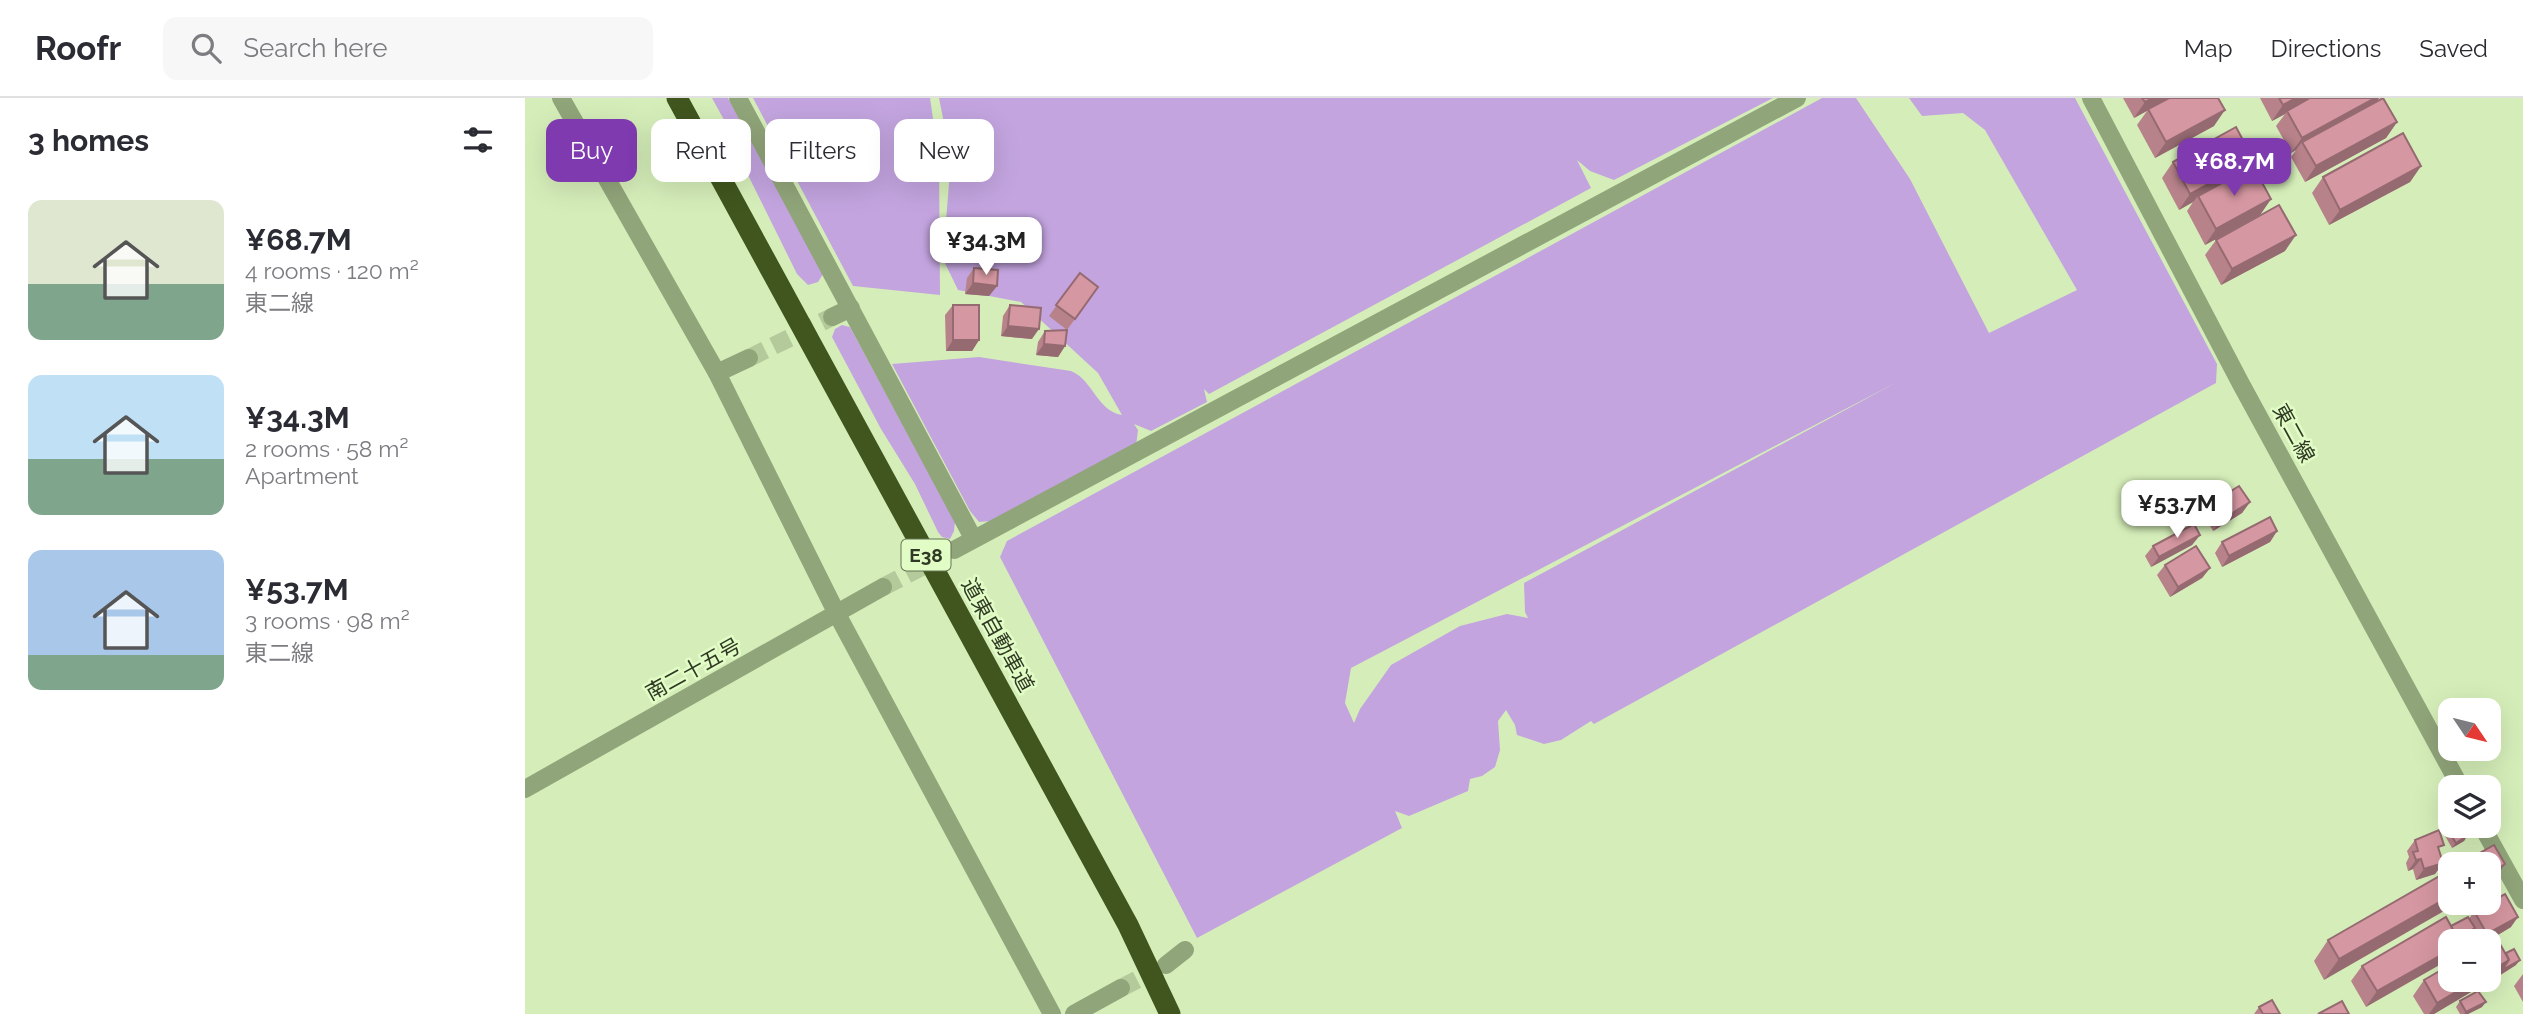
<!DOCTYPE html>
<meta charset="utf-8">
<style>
body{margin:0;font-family:Raleway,"Noto Sans JP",sans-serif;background:#f7f7f7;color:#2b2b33;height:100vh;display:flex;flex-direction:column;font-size:26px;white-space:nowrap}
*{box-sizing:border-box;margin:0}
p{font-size:23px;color:#7c7c81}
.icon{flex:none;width:38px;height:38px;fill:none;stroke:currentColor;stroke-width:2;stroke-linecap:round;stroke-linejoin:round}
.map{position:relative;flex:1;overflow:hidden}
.drawer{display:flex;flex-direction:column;background:#fff;width:525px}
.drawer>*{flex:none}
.guide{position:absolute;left:21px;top:21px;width:665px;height:63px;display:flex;gap:14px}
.needle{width:46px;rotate:125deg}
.fabs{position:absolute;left:1913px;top:600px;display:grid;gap:14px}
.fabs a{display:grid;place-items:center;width:63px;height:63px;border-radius:14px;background:#fff;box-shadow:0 7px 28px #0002;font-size:35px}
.price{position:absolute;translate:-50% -60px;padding:0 16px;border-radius:14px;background:#fff;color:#222;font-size:23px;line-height:46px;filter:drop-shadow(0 2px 4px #0008)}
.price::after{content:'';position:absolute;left:50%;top:42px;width:21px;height:16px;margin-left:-10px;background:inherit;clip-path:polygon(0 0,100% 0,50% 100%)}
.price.active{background:#7e3aae;color:#fff}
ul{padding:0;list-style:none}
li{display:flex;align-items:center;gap:21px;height:175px;padding:0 28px}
li span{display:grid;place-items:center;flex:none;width:196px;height:140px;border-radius:14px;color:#555}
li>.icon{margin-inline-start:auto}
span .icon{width:84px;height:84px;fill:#fffc;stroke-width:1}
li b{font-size:30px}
h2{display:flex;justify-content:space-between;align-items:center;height:84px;padding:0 28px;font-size:30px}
.tag{padding:0 24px;border-radius:14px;background:#fff;box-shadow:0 7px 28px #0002;font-size:24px;line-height:63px}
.tag.active{background:#7e3aae;color:#fff}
header{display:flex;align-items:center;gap:42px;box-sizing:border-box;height:98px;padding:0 35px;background:#fff;border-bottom:2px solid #e1e1e2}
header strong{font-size:33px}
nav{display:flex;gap:38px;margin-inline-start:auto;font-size:24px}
.search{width:490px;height:63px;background:#f7f7f7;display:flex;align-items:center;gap:18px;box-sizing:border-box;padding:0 24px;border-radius:14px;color:#7c7c81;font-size:26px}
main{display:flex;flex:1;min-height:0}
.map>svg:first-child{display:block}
</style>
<header>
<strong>Roofr</strong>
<div class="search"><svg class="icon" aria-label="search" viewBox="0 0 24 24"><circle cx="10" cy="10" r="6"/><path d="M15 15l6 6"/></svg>Search here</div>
<nav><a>Map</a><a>Directions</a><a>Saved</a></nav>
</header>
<main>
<section class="drawer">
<h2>3 homes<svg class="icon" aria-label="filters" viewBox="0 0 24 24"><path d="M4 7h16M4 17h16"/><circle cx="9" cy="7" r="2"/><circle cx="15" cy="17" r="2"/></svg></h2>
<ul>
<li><span style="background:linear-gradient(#dfe7d0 60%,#7fa58c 0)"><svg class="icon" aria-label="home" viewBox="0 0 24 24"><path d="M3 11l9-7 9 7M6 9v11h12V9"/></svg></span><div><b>¥68.7M</b><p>4 rooms · 120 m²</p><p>東二線</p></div></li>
<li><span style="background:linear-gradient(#bfe0f5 60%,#7fa58c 0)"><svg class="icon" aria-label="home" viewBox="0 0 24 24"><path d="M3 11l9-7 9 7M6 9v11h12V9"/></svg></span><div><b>¥34.3M</b><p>2 rooms · 58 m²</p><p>Apartment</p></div></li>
<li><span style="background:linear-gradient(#a9c7e8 75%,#7fa58c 0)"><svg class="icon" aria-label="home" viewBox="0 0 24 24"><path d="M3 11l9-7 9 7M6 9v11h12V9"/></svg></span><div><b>¥53.7M</b><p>3 rooms · 98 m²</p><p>東二線</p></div></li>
</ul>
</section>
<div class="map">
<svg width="1998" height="916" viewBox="0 0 1998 916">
<rect width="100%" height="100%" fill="#d5eeb9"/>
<g fill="#c3a4df" fill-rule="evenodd">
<path d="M187,0H203L298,176L293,184L283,187L272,176L220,71L209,40Z"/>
<path d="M228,0H405L414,62L415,197L328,188Z"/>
<path d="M414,0H1248L1089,82L1065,73L1052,62L1066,90L684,296L679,291L682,304L626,333L609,326L613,332L611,348L467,423L454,424L445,413L367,266L454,259L546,273C568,282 572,313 597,317L573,275L496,204L433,192L418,161L426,60Z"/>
<path d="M1297,0H1331L1385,81L1464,235L1552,192L1460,32L1438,15L1397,18L1384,0H1550L1692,266L1691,285L1069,626L1066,623L1036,642L1019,646L992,637L990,627L981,612L973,623L975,652L970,669L957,678L945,681L943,693L884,718L870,713L877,730L672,840L475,459L482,443ZM1374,283L999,485L1000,514L1003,520L982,516L935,528L866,567L835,611L829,625L820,605L826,570Z"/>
<path d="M317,227L325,229L430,424L429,433L425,441L417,439L413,434L390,386L356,331L307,239L310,231Z"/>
</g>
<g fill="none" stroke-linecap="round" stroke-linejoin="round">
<g stroke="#b4ca9b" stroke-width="18" stroke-dasharray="18 9" stroke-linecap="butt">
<path d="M224,260L307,219"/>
<path d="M358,489L429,452"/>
<path d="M596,890L635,870"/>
</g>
<g stroke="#91a57a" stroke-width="18">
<path d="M36,0L192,275L312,516L527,916"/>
<path d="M213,0L448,440"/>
<path d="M1566,0L1716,286L1936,690"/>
<path d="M307,219L326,210"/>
<path d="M192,275L224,260"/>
<path d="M429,452L1272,0"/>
<path d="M0,691L358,489"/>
<path d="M1957,728L1998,802"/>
<path d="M641,867L660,852"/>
<path d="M549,916L596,890"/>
</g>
<path stroke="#40561e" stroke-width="21" d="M152,0L603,827L645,916"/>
</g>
<g fill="#b7828a">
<path d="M1598,0H1693L1689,28L1630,60L1612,27L1622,13L1609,20Z"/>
<path d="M1735,0H1854L1852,3L1872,24L1861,40L1780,84L1766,59L1771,52L1766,55L1751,28L1760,16L1747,23Z"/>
<path d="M1728,61L1722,71L1746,101L1735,117L1680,147L1662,113L1668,104L1654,112L1637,80L1648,64Z"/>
<path d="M1896,68L1885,84L1804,127L1787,95L1798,79Z"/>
<path d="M1691,142L1760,153L1696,187L1680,157Z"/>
<path d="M449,170L472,188L464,198L440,196L442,180Z"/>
<path d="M555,175L573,189L542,232L524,218Z"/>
<path d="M428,207L454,242L447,253H421L420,217Z"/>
<path d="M485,207L507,241L476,238L478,218Z"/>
<path d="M520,233L540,248L533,259L511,257L513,244Z"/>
<path d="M1725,404L1717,415L1688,433L1678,416L1685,406Z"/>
<path d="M1752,433L1745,444L1697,469L1690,455L1697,444Z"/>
<path d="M1675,437L1667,447L1626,469L1620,458L1628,448Z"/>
<path d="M1640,467L1685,470L1677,480L1645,499L1632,477Z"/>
<path d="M1922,731L1942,738L1939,743L1927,750L1919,736Z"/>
<path d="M1890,742L1914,754L1918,765L1910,776L1891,782L1888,771L1883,773L1881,765L1884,759L1882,753Z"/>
<path d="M1925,772L1799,882L1789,863L1803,842Z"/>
<path d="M1949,813L1986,829L1961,844H1953L1948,834L1943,841L1938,844H1925L1841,909L1826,883L1837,868L1944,821Z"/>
<path d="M1981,855L1991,867L1909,916H1899L1888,898L1899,882Z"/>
<path d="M1998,876V904L1989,888Z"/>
<path d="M1935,903L1957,909L1943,916H1935L1931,909Z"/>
<path d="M1734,909L1755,916H1729Z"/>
</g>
<g fill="#956a71">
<path d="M1628,0H1645L1609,20L1620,4Z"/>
<path d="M1771,0H1789L1762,13L1760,16L1747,23L1758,7Z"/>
<path d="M1850,0H1854L1846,11L1777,44L1771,52L1766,55L1777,40Z"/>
<path d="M1700,12L1689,28L1630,60L1641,44Z"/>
<path d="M1872,24L1861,40L1780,84L1791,68Z"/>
<path d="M1728,61L1717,77L1673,98L1668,104L1654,112L1665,96Z"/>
<path d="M1896,68L1885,84L1804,127L1815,112Z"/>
<path d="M1746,101L1735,117L1680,147L1691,131Z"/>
<path d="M1771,137L1760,153L1696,187L1707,171Z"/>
<path d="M448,185L472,188L464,198L440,196Z"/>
<path d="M483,228L514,231L507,241L476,238Z"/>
<path d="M428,242H454L447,253H421Z"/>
<path d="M519,246L540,248L533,259L511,257Z"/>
<path d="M1725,404L1717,415L1688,433L1696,422Z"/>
<path d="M1752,433L1745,444L1697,469L1704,458Z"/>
<path d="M1675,437L1667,447L1626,469L1634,459Z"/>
<path d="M1685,470L1677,480L1645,499L1653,489Z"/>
<path d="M1942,738L1939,743L1927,750L1931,745Z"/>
<path d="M1896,761L1888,771L1883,773L1891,762Z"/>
<path d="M1918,765L1910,776L1891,782L1899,771Z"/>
<path d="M1980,766L1966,787L1964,788V776Z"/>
<path d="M1925,798V805H1933L1799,882L1814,861Z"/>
<path d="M1993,819L1986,829L1961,844H1957L1962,836Z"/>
<path d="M1950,830L1943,841L1938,844H1928Z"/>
<path d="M1925,852V861L1841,909L1852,893Z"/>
<path d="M1984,862L1973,878L1909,916H1904L1912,905L1951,882H1964V874Z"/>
<path d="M1995,862L1991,867L1974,878L1977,872Z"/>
<path d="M1961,904L1957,909L1943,916H1939L1941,914Z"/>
</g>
<g fill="#d597a1" stroke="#956a71" stroke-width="2">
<path d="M1617,0H1628L1620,4Z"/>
<path d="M1644,0H1693L1700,12L1641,44L1623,11Z"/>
<path d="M1754,0H1771L1758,7Z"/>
<path d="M1785,0H1850L1777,40L1762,13Z"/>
<path d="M1858,0L1872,24L1791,68L1777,44Z"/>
<path d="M1711,29L1728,61L1665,96L1648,64Z"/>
<path d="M1878,35L1896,68L1815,112L1798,79Z"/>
<path d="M1728,68L1746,101L1691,131L1673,98Z"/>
<path d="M1754,107L1771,137L1707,171L1691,142Z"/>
<path d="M449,170L473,172L472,188L448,185Z"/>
<path d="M555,175L573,189L550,221L531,207Z"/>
<rect x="428" y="207" width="26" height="35"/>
<path d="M485,207L516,210L514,231L483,228Z"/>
<path d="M542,232L540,248L519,246L520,233Z"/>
<path d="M1714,388L1725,404L1696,422L1685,406Z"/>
<path d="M1745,419L1752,433L1704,458L1697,444Z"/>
<path d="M1669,426L1675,437L1634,459L1628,448Z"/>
<path d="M1671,448L1685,470L1653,489L1640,467Z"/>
<path d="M1927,728H1937L1942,738L1931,745L1922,731Z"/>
<path d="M1914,732L1919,747L1913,749L1918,765L1899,771L1896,761L1891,762L1888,754L1893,753L1890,742Z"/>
<path d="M1969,747L1980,766L1964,776V766H1935Z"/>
<path d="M1925,772V798L1814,861L1803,842Z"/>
<path d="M1980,796L1993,819L1962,836L1949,813Z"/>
<path d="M1921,819L1935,844H1925V852L1852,893L1837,868Z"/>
<path d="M1943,819L1950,830L1933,840L1926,828Z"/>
<path d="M1971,839L1984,862L1964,874V844Z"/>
<path d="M1989,851L1995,862L1977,872L1984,862L1981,855Z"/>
<path d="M1925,867V882H1951L1912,905L1899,882Z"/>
<path d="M1953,893L1961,904L1941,914L1935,903Z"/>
<path d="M1747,902L1755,916H1738L1734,909Z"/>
<path d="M1817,903L1824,916H1793Z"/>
</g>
<g text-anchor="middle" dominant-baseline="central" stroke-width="5" stroke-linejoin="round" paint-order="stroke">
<rect fill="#e2fcc6" stroke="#657455" stroke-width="2" x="376.5" y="441.5" width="49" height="31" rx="5"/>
<g font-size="19" font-weight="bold" fill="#2f3924">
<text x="401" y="457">E38</text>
</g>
<g font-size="21" fill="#2f3924" stroke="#e2fcc6">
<text transform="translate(1769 335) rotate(61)">東二線</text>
<text transform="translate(473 537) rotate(61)">道東自動車道</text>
<text transform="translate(168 571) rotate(-29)">南二十五号</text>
</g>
</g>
</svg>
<div class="fabs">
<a><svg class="needle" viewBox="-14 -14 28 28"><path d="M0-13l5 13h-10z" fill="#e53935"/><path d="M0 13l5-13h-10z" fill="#7c7c81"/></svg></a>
<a><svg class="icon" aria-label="layers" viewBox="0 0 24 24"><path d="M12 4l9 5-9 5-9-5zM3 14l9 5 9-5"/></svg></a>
<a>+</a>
<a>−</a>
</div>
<b class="price active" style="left:1709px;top:100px">¥68.7M</b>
<b class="price" style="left:461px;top:179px">¥34.3M</b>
<b class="price" style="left:1652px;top:442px">¥53.7M</b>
<div class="guide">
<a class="tag active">Buy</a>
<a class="tag">Rent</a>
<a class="tag">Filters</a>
<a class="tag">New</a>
</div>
</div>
</main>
